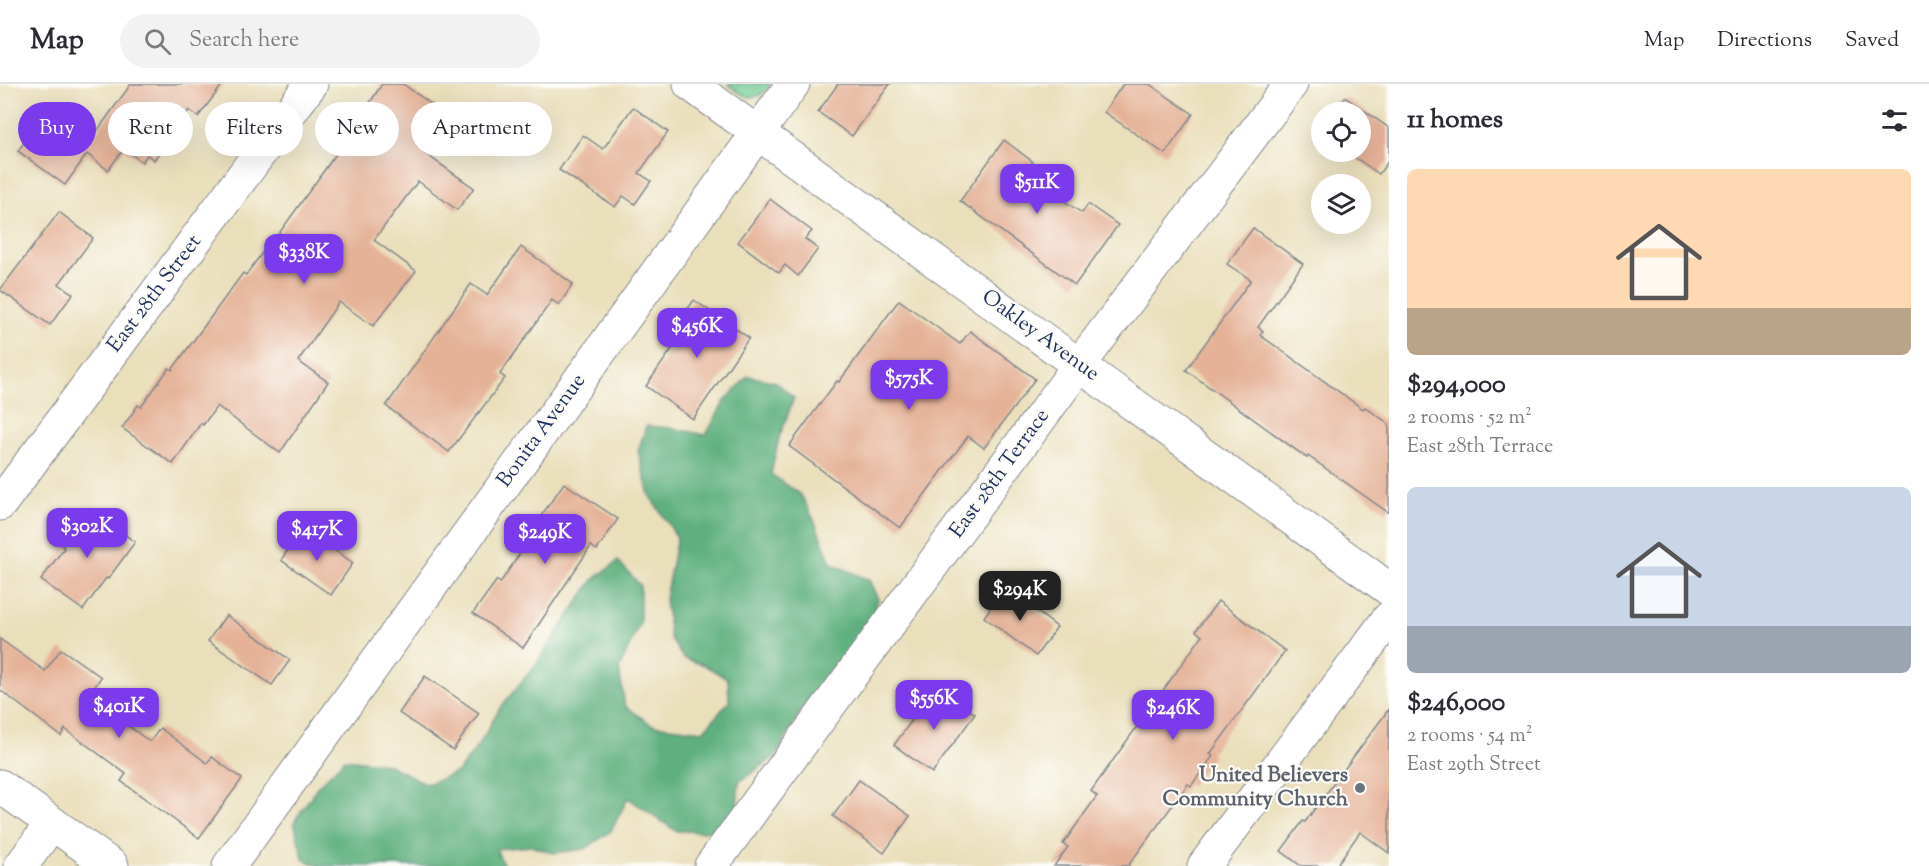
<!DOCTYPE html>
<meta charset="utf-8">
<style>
body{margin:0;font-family:"Sorts Mill Goudy",serif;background:#f2f2f3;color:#2b2b33;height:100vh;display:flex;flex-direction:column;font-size:22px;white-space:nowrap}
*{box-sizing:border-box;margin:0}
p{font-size:20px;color:#7c7c81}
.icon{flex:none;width:33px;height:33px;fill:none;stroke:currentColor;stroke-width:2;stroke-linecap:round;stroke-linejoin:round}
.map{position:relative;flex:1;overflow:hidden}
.details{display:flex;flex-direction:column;background:#fff;width:540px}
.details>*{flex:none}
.hud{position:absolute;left:18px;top:18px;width:570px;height:54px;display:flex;gap:12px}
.buttons{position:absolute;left:1311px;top:18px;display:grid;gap:12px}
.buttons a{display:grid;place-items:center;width:60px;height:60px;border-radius:50%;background:#fff;box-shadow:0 6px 24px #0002;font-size:30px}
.price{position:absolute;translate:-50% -51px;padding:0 14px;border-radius:12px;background:#7c3aed;color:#fff;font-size:20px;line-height:39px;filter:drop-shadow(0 2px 3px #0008)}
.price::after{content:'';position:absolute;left:50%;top:36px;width:18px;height:14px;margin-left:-9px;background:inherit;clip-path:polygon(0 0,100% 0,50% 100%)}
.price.current{background:#222;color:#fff}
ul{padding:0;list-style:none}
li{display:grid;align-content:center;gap:12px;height:318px;padding:0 18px}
li span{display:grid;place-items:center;height:186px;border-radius:9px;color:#555}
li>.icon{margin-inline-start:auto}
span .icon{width:108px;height:108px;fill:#fffc;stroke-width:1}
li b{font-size:26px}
h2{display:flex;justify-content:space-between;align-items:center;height:72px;padding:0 18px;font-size:26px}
.chip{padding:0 21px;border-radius:27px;background:#fff;box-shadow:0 6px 24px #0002;font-size:21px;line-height:54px}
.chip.current{background:#7c3aed;color:#fff}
header{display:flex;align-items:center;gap:36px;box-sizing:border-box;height:84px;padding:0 30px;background:#fff;border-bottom:2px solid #e1e1e2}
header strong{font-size:28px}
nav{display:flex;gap:33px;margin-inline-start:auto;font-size:21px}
.search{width:420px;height:54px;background:#f2f2f3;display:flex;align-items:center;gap:15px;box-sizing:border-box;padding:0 21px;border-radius:33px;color:#7c7c81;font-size:22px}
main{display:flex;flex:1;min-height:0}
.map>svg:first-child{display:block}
</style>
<header>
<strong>Map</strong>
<div class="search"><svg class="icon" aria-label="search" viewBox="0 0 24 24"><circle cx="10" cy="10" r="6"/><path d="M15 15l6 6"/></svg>Search here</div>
<nav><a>Map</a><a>Directions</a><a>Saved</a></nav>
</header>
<main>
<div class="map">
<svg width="1389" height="782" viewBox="0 0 1389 782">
<rect width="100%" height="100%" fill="#fdfcf7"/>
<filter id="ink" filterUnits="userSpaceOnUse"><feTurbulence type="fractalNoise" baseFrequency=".0167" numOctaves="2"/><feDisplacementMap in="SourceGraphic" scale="12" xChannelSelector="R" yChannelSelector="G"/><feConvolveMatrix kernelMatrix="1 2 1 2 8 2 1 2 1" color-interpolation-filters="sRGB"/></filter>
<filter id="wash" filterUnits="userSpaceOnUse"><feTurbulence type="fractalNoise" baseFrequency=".008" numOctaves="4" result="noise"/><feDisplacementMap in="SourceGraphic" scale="24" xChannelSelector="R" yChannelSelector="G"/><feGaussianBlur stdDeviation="1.35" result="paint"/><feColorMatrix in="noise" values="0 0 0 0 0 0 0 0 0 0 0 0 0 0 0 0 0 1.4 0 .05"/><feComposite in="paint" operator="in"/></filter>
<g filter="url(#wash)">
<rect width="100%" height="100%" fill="#eadfbb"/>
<path fill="#73cd94" stroke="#477e79" stroke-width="1.5" d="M727,0H771C755,22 745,13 727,0Z"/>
<path fill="#5eb07e" stroke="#3c706e" stroke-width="1.5" d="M748,292L776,298L794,314L779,354L771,390L801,411L815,438L831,479L869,496L878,515L870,544L833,605L806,617L776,672L739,698L737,725L724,742L713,748L676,747L628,714L611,747L585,765L554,769L531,762L496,765L504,782H319L303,775L294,738L317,703L345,675L387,680L427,700L458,688L480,659L500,624L537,579L593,496L618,477L640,501V539L619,585L625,622L652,641L703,647L729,618L728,595L704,581L683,574L670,554L665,515L677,453L649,411L638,367L646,342L672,344L706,351L724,318Z"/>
<g id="blocks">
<g fill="#e5b298">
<path d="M131,0H223L198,33L189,26L154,76L147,71L142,78L124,65L108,86L87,70L65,101L18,67L44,30L87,61Z"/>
<path d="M382,0H403L448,32L423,68L474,104L457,126L418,97L374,156L416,187L373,242L339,218L298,277L328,298L280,369L217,322L203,341L201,339L173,380L122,344L138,321L141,323L169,284L172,286L243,189L246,191L273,154L275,155L341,63Z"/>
<path d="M838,0H890L852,52L818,28Z"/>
<path d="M1123,0H1149L1193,30L1165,70L1104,28Z"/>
<path d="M1345,13L1389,44V76L1379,90L1347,68H1360V28H1335Z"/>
<path d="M633,23L668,48L639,89L651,97L635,120L623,112L615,123L559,86L583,51L603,65Z"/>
<path d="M1004,56L1033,78L1024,90L1082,129L1088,120L1118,141L1075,201L960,117Z"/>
<path d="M770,115L812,147L805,155L818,165L798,192L785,181L779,189L738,158Z"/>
<path d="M59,128L93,154L59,200L73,210L50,241L0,206Z"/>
<path d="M1253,144L1303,180L1258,243L1263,247L1260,251L1363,325L1365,323L1389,340V429L1308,372L1307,374L1186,286L1251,196L1227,180Z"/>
<path d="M521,163L573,200L559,221L552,216L500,290L505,294L449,368L386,322L471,200L487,211Z"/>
<path d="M694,216L749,254L693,335L646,302L679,255L671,249Z"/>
<path d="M899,216L960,260L970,247L1035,295L984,364L968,352L900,444L789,362L837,297L839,298Z"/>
<path d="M564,399L618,435L597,466L591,462L523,564L473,529L497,496L500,499L544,434L541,432Z"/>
<path d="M88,424L135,458L108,495L106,494L83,526L41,496L64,464L62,462Z"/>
<path d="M303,444L353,479L331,511L281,476Z"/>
<path d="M1004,503L1057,543L1036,572L984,533Z"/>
<path d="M1218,517L1285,567L1210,670L1213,672L1191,702L1188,700L1128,782H1054L1068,763L1063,760L1097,712L1091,707L1202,552L1196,547Z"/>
<path d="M226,531L290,576L272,601L208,557Z"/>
<path d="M0,555L45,587L61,565L101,593L89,612L150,658L160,644L207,679L212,673L242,695L199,754L121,697L126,690L65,645L61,652L0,606Z"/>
<path d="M425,592L479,629L453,666L399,629Z"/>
<path d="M944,608L975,630L932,689L894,661L928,614L936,620Z"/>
<path d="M1389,625V769L1360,748L1336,782H1301L1281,767L1303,737L1305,738Z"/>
<path d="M859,696L910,732L884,769L833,732Z"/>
</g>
</g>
</g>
<g filter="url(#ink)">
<use href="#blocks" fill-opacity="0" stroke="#82878c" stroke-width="1.5"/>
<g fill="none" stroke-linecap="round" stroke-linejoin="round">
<defs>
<g id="minor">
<path d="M690,0L1389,505"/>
<path d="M0,420L311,0"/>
<path d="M21,782L52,739"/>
<path d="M229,782L793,0"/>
<path d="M711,782L1080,280L1291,0"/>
<path d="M1204,782L1389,534"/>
</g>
<path id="major" d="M0,702L112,782"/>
</defs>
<use href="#minor" stroke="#82878c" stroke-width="35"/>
<use href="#major" stroke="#82878c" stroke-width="35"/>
<use href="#minor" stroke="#fff" stroke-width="33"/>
<use href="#major" stroke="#fff" stroke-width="33"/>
</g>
</g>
<circle fill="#6b7280" stroke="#fdfcf7" stroke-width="2" cx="1360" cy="704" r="6"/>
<g text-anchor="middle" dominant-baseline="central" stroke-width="4.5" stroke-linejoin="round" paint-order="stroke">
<g font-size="21" fill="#1b2f5e" stroke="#fdfcf7">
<text transform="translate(155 210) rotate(-53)">East 28th Street</text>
<text transform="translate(1040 252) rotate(36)">Oakley Avenue</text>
<text transform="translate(542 347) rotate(-54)">Bonita Avenue</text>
<text transform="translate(1000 390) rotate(-54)">East 28th Terrace</text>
</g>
<g font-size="21" font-weight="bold" fill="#5b616d" stroke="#fdfcf7" text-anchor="end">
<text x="1348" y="692">United Believers<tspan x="1348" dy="24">Community Church</tspan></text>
</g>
</g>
</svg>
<div class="buttons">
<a><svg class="icon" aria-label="locate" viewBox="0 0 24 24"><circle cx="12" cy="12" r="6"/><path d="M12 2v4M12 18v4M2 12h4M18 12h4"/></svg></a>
<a><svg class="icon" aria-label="layers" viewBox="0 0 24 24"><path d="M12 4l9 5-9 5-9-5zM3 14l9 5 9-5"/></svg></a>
</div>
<b class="price" style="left:1037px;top:131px">$511K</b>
<b class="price" style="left:304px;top:201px">$338K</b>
<b class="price" style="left:697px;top:275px">$456K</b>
<b class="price" style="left:909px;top:327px">$575K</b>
<b class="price" style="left:87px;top:475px">$302K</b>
<b class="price" style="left:317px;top:478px">$417K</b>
<b class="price" style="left:545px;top:481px">$249K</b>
<b class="price current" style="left:1020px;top:538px">$294K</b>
<b class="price" style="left:934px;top:647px">$556K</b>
<b class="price" style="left:119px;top:655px">$401K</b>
<b class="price" style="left:1173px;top:657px">$246K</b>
<div class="hud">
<a class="chip current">Buy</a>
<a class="chip">Rent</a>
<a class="chip">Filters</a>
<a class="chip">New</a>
<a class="chip">Apartment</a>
</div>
</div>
<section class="details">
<h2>11 homes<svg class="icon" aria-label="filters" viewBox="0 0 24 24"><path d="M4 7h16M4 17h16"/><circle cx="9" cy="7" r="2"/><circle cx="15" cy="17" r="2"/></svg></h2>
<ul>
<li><span style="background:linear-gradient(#ffd9b3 75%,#b9a48a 0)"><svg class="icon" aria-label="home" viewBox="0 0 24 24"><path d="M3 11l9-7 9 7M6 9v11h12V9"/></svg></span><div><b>$294,000</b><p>2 rooms · 52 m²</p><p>East 28th Terrace</p></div></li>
<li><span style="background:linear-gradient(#c9d6e8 75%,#9aa5b1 0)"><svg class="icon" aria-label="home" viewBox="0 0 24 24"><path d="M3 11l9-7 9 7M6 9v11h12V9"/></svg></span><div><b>$246,000</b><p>2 rooms · 54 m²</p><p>East 29th Street</p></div></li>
</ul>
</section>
</main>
